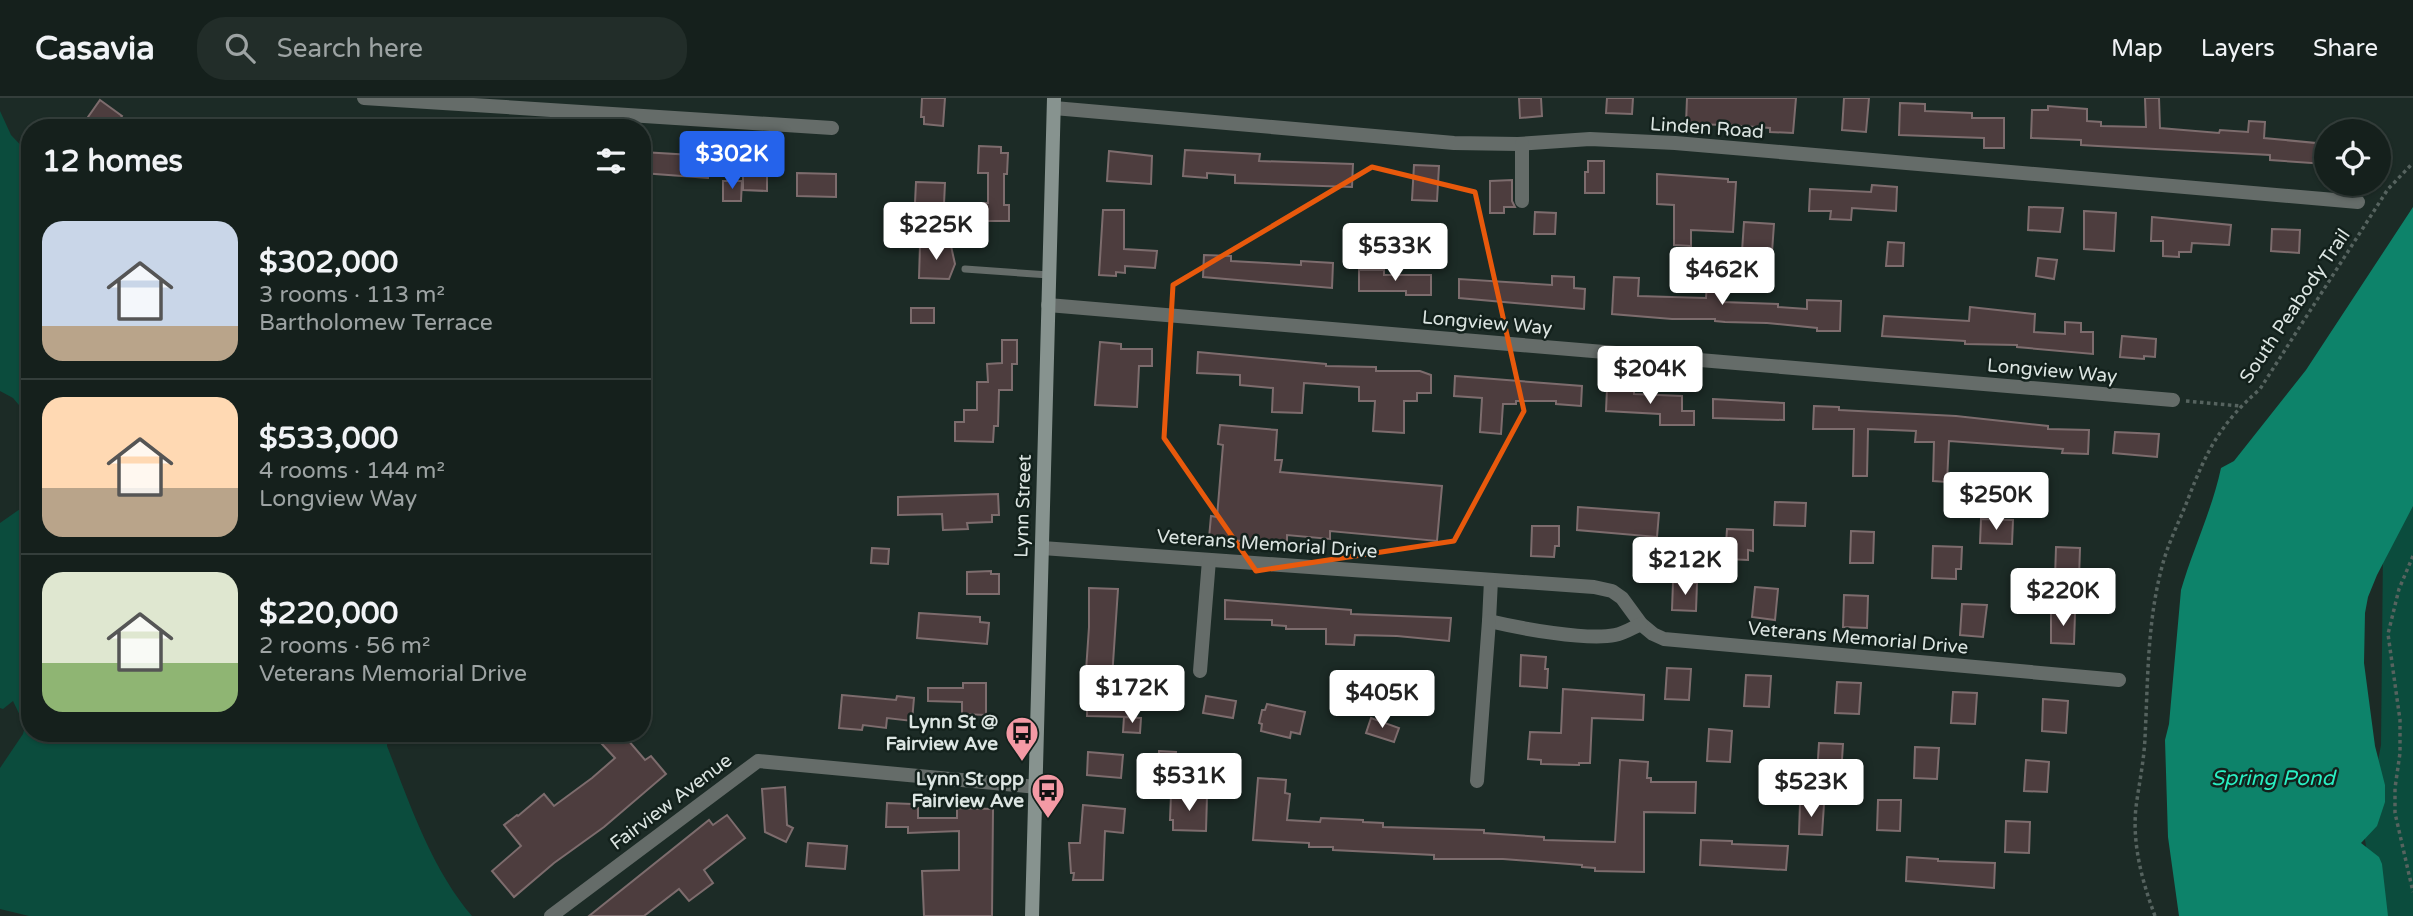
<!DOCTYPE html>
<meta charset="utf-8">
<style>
body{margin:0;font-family:"Varela Round",sans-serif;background:#222d29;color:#f1f3f6;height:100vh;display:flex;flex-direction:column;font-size:26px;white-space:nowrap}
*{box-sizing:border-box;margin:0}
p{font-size:23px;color:#9da3a3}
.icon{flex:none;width:38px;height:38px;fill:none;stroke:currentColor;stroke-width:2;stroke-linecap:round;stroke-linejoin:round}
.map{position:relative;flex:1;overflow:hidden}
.sheet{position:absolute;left:21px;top:21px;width:630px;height:623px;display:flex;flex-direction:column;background:#15201c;border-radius:28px;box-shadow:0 2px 5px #0004,0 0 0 2px #343e3b}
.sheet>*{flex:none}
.tools{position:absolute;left:2314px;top:21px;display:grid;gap:14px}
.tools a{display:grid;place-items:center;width:77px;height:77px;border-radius:50%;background:#15201c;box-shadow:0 2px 5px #0004,0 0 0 2px #343e3b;font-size:35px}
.price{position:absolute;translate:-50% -60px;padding:0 16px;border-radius:7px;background:#fff;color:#222;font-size:23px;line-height:46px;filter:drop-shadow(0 2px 4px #0008)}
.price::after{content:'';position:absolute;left:50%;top:42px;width:21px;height:16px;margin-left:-10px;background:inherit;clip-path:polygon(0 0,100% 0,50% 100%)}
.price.current{background:#2563eb;color:#fff}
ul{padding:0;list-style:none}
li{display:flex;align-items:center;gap:21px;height:175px;padding:0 21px}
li+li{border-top:2px solid #343e3b}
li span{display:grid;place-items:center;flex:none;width:196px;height:140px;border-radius:21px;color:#555}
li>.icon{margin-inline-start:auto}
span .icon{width:84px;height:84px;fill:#fffc;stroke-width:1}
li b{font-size:30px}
h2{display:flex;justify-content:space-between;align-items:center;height:84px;padding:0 21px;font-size:30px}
header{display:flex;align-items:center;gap:42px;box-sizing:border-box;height:98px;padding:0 35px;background:#15201c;border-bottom:2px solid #343e3b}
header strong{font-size:33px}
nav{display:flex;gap:38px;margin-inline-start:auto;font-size:24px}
.search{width:490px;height:63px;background:#222d29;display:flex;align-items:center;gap:18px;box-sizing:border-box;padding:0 24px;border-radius:28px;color:#9da3a3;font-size:26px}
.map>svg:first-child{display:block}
</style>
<header>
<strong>Casavia</strong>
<div class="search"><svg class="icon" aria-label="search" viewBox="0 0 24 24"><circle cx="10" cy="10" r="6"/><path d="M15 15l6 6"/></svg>Search here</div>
<nav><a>Map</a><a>Layers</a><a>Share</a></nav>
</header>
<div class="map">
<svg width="2413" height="818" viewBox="0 0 2413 818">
<rect width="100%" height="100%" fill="#1c2b26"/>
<g fill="#0b4c3d">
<path d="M0,13L11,37L30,57V320L13,300L0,293Z"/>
<path d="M2413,386V818H2383L2370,772L2364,736L2381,647L2383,451Z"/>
<path d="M30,404V635H388L387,648C410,706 431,770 472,818H29L0,811V670L23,636L25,628L13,603L3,611L0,610V425Z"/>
</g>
<path fill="#0d836a" d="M2413,109V408L2377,477L2368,499L2365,515L2364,565L2375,648L2385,687V704L2377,728L2361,745L2379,759L2382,766L2388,818H2179L2168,739L2165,642L2169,626L2181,492C2193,451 2212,412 2221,370L2234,363L2306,272Z"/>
<g fill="#4d3d3e" stroke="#7d6c6d" stroke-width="2">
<path d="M922,0H945L943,28L924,26V19H921Z"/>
<path d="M1519,0H1541L1542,18L1520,20Z"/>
<path d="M1607,0H1633L1632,16L1606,15Z"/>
<path d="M1687,0H1796L1793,35L1770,34V30L1728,27L1686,26Z"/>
<path d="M1844,0H1869L1866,34L1842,32Z"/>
<path d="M2145,0H2159L2160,30L2219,35L2220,32L2248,34L2249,23L2265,24L2264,40L2326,46V66L2270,62V57L2098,48L2081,47V42L2031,40L2032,12H2048V8L2087,11V23L2101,24V28L2146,29Z"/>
<path d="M100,2L122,18L114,30H102L88,19Z"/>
<path d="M1900,5L1925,6V13L1972,15V20H2004V50H1984V40L1899,37Z"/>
<path d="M979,48L1001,49V55H1008L1007,76H1004V107H1009V123H974V105H988V75H978Z"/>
<path d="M1185,52L1260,56L1259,63L1353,66L1352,89L1235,85V77L1207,75V80L1183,78Z"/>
<path d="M1109,53L1152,58L1151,86L1107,83Z"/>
<path d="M642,54L709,58L708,80L642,75Z"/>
<path d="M1588,63H1604V95H1585V74H1588Z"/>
<path d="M1414,67L1439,68L1437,103L1412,102Z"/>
<path d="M743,71L767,72V93L743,92Z"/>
<path d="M797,75L836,76V99L797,98Z"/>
<path d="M1657,76L1728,81V84H1736L1733,134L1691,132V148L1674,147V107L1657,106Z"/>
<path d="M1512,82V103L1515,109H1504V115H1490V83Z"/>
<path d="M723,83H742L741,103H723Z"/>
<path d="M916,84L945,85L944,106L915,105Z"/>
<path d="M1872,87L1897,89L1896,113L1852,110L1851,122L1830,121L1831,113H1809L1810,91L1871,94Z"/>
<path d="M2029,109L2063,110L2060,134L2028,132Z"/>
<path d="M1103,112H1124V151L1157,153L1155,170L1125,168V175L1116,174V178L1099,177Z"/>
<path d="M2084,113L2116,115L2114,153L2084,151Z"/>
<path d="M1535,114L1556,115L1555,136H1534Z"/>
<path d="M2152,119L2231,127L2229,147L2192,145L2191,154H2179V159L2163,158V143H2151Z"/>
<path d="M1744,124L1774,126L1772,154L1742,153Z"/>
<path d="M2272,131L2300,132L2299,155L2271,153Z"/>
<path d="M1888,144L1904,145L1903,168H1886Z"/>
<path d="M920,147L951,148L955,166L949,181L919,180Z"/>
<path d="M1204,157L1231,158V163L1301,167V163L1333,165L1332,190L1203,179Z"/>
<path d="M2038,160L2057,162L2054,181L2036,178Z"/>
<path d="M1708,168H1725L1723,204L1778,206V209L1807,211V202L1841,203L1840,233H1817V230L1767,225L1725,224L1715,223V221H1672L1612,216L1614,179L1639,180L1638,198L1706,200Z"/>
<path d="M1359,172H1384V177H1431V197H1406V193H1359Z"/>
<path d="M1552,178L1574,179V190L1585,191L1584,211L1459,200V181L1552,187Z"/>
<path d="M1970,209L2035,216L2034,234L2065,236V224L2081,225V234H2093V256L2017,249V247L1965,246V243L1882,238L1884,218L1969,223Z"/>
<rect x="911" y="210" width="23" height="15"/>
<path d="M2122,238L2156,241L2155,259L2144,258V261L2120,259Z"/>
<path d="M1002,242H1017V266H1012V292H999L998,328H994L993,344L955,343V324H964V312H977V284H988L987,266L1002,265Z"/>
<path d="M1100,244L1121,246V251H1152V268H1139L1137,309L1095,307Z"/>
<path d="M1198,254L1326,266V268L1376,269V273H1420L1431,277V295H1417V303H1404V335L1373,333L1375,303H1359V289L1304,285L1302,315L1272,314L1273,290L1240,287V277L1197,275Z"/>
<path d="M1455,278L1582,288L1581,308L1556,306V303H1516V306H1503L1501,336L1480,334L1482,300L1454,298Z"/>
<path d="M1607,290L1634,292V296L1682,298V313H1694V327H1660V316L1606,313Z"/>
<path d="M1713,301L1784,305V322L1713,320Z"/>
<path d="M1814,308L1839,309V312L1956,318L2048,328V331L2089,332L2088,356L2062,355L2063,351L1949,343L1947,384L1933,383L1934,344H1915L1916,333L1868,331L1867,378H1853L1854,331H1813Z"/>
<path d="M1220,327L1277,332L1275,362H1282L1280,374L1442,388L1437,443L1330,433V441L1287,437V447L1209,440L1211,418L1217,419L1223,347L1218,346Z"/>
<path d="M2115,334L2159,336L2157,359L2113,355Z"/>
<path d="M998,396L999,417H992V424L967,425L968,431L943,432L942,416L898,417V399Z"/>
<path d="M1775,404L1806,405L1805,428L1774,427Z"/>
<path d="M1578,409L1659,415L1657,439L1577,432Z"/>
<path d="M1981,421L2013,422L2012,446L1980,445Z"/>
<path d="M1532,428H1559V448H1555L1554,459L1531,458Z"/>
<path d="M1727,431L1753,432V453L1748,452V462L1725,461Z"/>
<path d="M1851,433L1874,434L1873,465H1850Z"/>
<path d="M1933,448L1962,449L1961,471H1956V481L1932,480Z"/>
<path d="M2056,449L2080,450L2079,481L2055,480Z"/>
<path d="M872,450L889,451L888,466L871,465Z"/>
<path d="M991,473V476H999V496H967V474Z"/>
<path d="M1673,484L1697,485L1696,513L1672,512Z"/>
<path d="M1755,489L1778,491L1775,522L1752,519Z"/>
<path d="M1089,490L1118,491L1111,595H1114V603L1131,604V619L1087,618L1088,573H1086L1089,529Z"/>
<path d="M1844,497L1868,498L1867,530L1843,529Z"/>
<path d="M1225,502L1351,512V516L1451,520L1449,543L1397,538L1355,537L1354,547L1326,546V531H1286V528L1272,527V522L1225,521Z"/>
<path d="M1962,506L1987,507L1983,539L1960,537Z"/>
<path d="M2051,514L2075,515L2074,546L2051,545Z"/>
<path d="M919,515L980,519V524L989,525L987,546L917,540Z"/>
<path d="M1521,557L1546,559L1545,571H1548L1547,590L1520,588Z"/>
<path d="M1667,570L1691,571L1689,602L1665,601Z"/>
<path d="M1746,577L1771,578L1769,609L1744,608Z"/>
<path d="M1837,584L1861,585L1859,616L1835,615Z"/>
<path d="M963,585H986V617L962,616V604L928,603V590H963Z"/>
<path d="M1563,591L1644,597L1643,622L1592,620L1590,665H1579V667L1541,666V662L1528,661L1530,634L1561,635Z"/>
<path d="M1953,594L1977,595L1975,626L1951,625Z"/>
<path d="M842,597L896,602L897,598L914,600L912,623L887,620L886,630L863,627L862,632L839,630Z"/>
<path d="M1206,598L1236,603L1233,620L1203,615Z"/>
<path d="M2043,601L2068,603L2066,635L2042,633Z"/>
<path d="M1267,606L1305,614L1300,636L1291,634L1290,640L1261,633L1262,626L1259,625L1262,612H1265Z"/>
<path d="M1124,619L1141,620L1140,635L1123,634Z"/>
<path d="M1371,620L1399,630L1394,644L1366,635Z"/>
<path d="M1709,631L1732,633L1730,664L1707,663Z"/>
<path d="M614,635H622L645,662L651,658L666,676L604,729L554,765L514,799L492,773L521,748L504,727L517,717L518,718L544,696L554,708L592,680L615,660L602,646Z"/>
<path d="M1819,645L1843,646L1841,677L1817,676Z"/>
<path d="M1915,649L1939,650L1937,681L1914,680Z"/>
<path d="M1159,653L1176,654L1174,674L1158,673Z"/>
<path d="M1088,654L1123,657L1121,680L1087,677Z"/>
<path d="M1620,662L1648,664L1647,680H1651V684H1696L1695,715L1644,714V774L1595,773V770L1582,769V767L1503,761H1434V757L1333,752V749H1309V745L1253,742L1258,680L1286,682L1285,695L1290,696L1287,722L1320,724L1321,720L1363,722V724L1383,725V729L1484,732V735L1544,739V742L1615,744Z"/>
<path d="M2026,662L2049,664L2047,694L2024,693Z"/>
<path d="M785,689L787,727L793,730L786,744L765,734L762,691Z"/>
<path d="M1171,697L1207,698L1206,733L1173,732V722H1170Z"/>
<path d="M1878,702H1901L1900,733L1877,732Z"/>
<path d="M887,705L912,706V710H918V720H957V710L993,711L992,818H924L922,773L959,772V733L908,735V729H886Z"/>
<path d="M1800,705L1824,706L1822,737L1799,736Z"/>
<path d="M1083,707L1125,711L1123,735L1105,733L1103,782H1073L1074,775H1071L1069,745H1080Z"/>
<path d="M727,717L745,740L704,772L713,785L689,803L679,791L644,818H589L709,722L713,727Z"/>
<path d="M2006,723L2030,724L2029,755L2005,754Z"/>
<path d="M1701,742L1732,743V746L1788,748L1786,772L1700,767Z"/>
<path d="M808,745L847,748L845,771L806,768Z"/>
<path d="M1907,759L1938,761V763L1995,765L1994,790L1906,783Z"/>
</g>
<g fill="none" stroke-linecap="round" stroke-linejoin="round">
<g stroke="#56635f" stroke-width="3.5" stroke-dasharray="3.5 3.5" stroke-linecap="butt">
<path d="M2186,303L2240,308"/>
<path d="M2413,458L2399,491L2388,536L2400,622V655L2395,690V715L2413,794"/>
<path d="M2155,818C2142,783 2132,746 2136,709C2139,686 2144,663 2145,640C2148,582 2147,522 2163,465C2169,443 2180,422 2188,401C2207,352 2220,326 2260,291L2388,91L2413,65"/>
</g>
<path stroke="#656c69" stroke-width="7" d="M965,171L1049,177"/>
<g stroke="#656c69" stroke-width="14">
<path d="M364,0L832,30"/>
<path d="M1054,10L1454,45L1518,46L1590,41L1675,45L2358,104"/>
<path d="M1522,46V103"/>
<path d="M1048,207L2173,302"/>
<path d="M1042,450L1594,489L1612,493L1622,500L1641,526L1653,536L1664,541L2119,582"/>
<path d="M1491,482L1489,523C1519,530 1587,543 1615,537C1625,535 1632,530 1641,526"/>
<path d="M1200,573L1209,462"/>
<path d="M1477,683L1489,523"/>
<path d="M551,818L758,663L1037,689"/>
</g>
<path stroke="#87938f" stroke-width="14" d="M1032,818L1054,0"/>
</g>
<path fill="none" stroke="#e8590c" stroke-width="5" stroke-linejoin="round" d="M1372,69L1475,94L1524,313L1454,443L1256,473L1164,340L1173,187Z"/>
<defs>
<symbol id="bus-pin" viewBox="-11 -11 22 30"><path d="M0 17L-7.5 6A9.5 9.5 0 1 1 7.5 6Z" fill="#f49aa5" stroke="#13211c"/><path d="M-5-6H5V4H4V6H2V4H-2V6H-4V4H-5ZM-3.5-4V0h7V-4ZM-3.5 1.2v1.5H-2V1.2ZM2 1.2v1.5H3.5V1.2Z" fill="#111"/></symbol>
</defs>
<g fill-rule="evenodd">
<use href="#bus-pin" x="1003" y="616" width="38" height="52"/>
<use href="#bus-pin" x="1029" y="673" width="38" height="52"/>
</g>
<g text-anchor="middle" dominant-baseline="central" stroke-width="5" stroke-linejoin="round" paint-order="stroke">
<g font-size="19" fill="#dce5e2" stroke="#13211c">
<text transform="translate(1707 30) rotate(4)">Linden Road</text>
<text transform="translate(2295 208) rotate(-56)">South Peabody Trail</text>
<text transform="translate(1487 225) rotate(5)">Longview Way</text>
<text transform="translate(2052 273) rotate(5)">Longview Way</text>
<text transform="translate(1023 408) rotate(-88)">Lynn Street</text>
<text transform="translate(1267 446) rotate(4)">Veterans Memorial Drive</text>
<text transform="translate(1858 540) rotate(5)">Veterans Memorial Drive</text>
<text transform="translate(671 704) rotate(-37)">Fairview Avenue</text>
</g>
<g font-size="19" font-weight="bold" fill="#dce5e2" stroke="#13211c" text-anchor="end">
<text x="998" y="624">Lynn St @<tspan x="998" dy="22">Fairview Ave</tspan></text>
<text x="1024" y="681">Lynn St opp<tspan x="1024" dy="22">Fairview Ave</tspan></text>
</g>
<g font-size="21" font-style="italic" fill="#29efc3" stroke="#13211c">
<text x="2273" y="680">Spring Pond</text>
</g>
</g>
</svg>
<div class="tools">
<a><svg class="icon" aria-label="locate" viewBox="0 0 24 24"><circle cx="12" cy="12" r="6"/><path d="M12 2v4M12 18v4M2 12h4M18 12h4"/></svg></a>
</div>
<b class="price current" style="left:732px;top:93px">$302K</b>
<b class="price" style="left:936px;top:164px">$225K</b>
<b class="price" style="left:1395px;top:185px">$533K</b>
<b class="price" style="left:1722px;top:209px">$462K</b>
<b class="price" style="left:1650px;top:308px">$204K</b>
<b class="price" style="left:1996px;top:434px">$250K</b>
<b class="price" style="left:1685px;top:499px">$212K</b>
<b class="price" style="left:2063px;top:530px">$220K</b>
<b class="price" style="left:1132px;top:627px">$172K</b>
<b class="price" style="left:1382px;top:632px">$405K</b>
<b class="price" style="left:1189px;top:715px">$531K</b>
<b class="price" style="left:1811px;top:721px">$523K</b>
<section class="sheet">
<h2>12 homes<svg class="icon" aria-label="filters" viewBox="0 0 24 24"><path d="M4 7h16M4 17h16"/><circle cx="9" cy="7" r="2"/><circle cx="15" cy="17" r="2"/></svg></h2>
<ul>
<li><span style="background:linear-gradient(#c9d6e8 75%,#b9a48a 0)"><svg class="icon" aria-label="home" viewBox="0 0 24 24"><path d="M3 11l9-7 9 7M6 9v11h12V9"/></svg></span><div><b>$302,000</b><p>3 rooms · 113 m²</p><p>Bartholomew Terrace</p></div></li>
<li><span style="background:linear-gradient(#ffd9b3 65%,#b9a48a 0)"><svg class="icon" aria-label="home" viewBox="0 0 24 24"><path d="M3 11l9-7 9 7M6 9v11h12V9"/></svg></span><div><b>$533,000</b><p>4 rooms · 144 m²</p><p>Longview Way</p></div></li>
<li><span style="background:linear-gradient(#dfe7d0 65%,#8fb573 0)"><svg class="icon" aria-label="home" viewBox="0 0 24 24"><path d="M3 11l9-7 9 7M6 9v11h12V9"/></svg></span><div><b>$220,000</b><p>2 rooms · 56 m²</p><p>Veterans Memorial Drive</p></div></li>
</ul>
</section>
</div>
